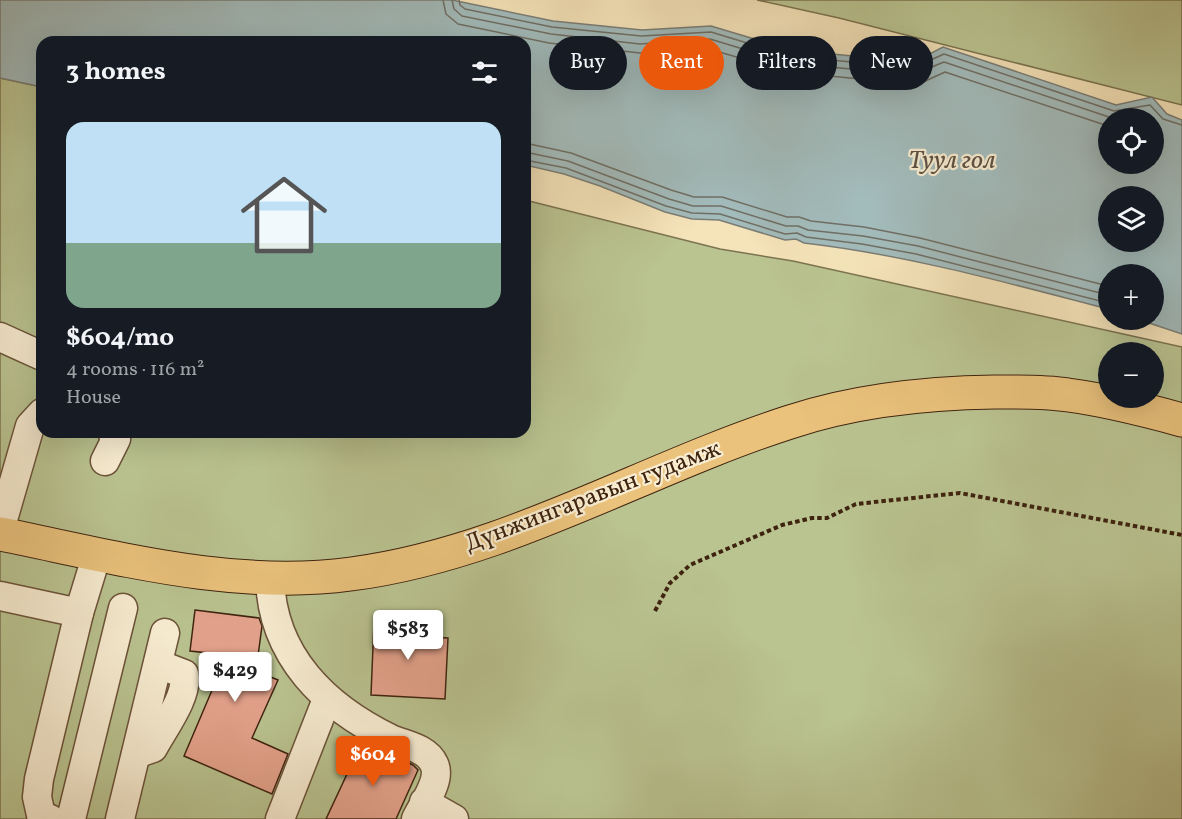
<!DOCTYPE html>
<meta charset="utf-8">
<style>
body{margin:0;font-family:Vollkorn,serif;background:#242831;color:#f1f3f6;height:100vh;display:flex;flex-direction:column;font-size:22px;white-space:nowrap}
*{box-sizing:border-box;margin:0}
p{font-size:20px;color:#9ea1a6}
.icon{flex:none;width:33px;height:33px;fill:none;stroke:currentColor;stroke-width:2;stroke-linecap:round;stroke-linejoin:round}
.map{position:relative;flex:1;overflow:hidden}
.side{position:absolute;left:36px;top:36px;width:495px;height:402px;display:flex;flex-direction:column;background:#171b24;border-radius:18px;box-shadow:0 6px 24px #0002}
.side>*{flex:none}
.guide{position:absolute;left:549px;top:36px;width:543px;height:54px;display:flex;gap:12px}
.tools{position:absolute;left:1098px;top:108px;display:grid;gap:12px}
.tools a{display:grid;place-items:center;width:66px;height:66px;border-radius:50%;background:#171b24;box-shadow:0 6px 24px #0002;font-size:30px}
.price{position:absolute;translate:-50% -51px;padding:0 14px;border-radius:6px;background:#fff;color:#222;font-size:20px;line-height:39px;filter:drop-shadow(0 2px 3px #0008)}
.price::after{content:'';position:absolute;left:50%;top:36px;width:18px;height:14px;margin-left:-9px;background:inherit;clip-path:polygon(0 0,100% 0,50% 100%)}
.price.selected{background:#ea580c;color:#fff}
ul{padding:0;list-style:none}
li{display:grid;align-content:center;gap:12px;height:318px;padding:0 30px}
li+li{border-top:2px solid #363941}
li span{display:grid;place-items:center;height:186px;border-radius:18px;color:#555}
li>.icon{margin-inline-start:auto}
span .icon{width:108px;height:108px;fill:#fffc;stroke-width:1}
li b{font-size:26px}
h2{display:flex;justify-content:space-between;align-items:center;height:72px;padding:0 30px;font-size:26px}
.chip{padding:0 21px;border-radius:27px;background:#171b24;box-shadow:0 6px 24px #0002;font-size:21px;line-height:54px}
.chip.selected{background:#ea580c;color:#fff}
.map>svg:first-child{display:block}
</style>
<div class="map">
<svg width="1182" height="819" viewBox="0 0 1182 819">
<rect width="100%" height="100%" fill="#f5e3b9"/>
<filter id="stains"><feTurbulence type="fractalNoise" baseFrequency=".00333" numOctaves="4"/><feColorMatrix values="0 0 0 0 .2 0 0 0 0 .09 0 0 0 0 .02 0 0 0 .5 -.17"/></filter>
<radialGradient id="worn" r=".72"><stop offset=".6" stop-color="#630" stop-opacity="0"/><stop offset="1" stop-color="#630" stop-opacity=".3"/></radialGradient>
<g fill="#bac491" stroke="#7c7450" stroke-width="1.5" fill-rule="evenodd">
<path d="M757,0H1182V105L839,18Z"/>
<path d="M0,78L42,87V432H525V200L720,249L793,261L1182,347V819H0ZM1108,352H1154V398H1108Z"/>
</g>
<path fill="#a2bbbb" stroke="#7a7e76" stroke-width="1.5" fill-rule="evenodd" d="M0,0H452L553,21L642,30L711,26L791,50L914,62L943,47L1116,105L1152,97L1167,114L1182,120V334L1140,320H1154V274H1108V309C1008,283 908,255 804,243L796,239L785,240L719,220L692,219L665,212L600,186L564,174L525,165V42H42V87L0,78ZM1108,118H1154V164H1108ZM1108,196H1154V242H1108Z"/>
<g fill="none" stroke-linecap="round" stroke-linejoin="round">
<g stroke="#706f65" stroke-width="1.5">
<path d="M443,0L446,14L458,24L549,43L640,53L709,49L788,72L912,84L921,83L945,72L1108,126"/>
<path d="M452,0L454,9L462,16L551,34L640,44L710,39L789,63L912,75L944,62L1112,118L1146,113L1152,118"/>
<path d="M459,0L460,5L465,9L552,27L641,36L711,32L790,56L913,68L944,54L1114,111L1150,105L1163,119L1182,125"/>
<path d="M525,143L571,153L671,190L694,197H722L787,217H799L811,221L864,227L920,238L1108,286"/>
<path d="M525,152L568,161L669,199L693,206H721L786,226H798L808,230L863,236L918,246L1108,295"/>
<path d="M525,160L566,168L666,206L692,213L720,214L785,234L797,233L806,237L862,244L916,254L1108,303"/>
</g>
</g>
<g fill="#e5a38d" stroke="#3e230f" stroke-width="1.5">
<path d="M195,610L259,618L262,626L256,671L278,680L252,738L288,754L272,794L184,756L227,655L190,651Z"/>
<path d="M374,622L431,624V637L448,638L445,699L371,695Z"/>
<path d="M362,742L413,765L418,770L396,819H326Z"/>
</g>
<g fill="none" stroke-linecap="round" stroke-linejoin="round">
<defs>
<g id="minor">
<path d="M0,337L42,356"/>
<path d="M105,461L116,439L112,432"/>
<path d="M0,530L30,426L42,413"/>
<path d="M270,579C272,656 325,707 391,739C405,745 427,748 434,764C442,780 423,804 416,819"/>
<path d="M0,596L79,613"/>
<path d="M136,754L153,748C163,729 189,695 184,674L158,664"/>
<path d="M424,802L454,819"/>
<path d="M50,819L41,815L37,797L39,779L79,613L97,554"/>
<path d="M71,819L123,608"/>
<path d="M120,819L165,633"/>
<path d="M280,819L327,699"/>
</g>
<path id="major" d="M0,534C115,557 233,590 351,574C506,554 643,469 790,422C856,400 925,393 995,392C1019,392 1044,391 1068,395C1107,400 1145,410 1182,420"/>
</defs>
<use href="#minor" stroke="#6c533a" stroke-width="31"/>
<use href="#major" stroke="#3e230f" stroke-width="35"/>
<path stroke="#3e230f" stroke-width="4" stroke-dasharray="4.5 3" stroke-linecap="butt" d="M655,611L670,583L690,565L782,525L812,518H827L856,504L960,493L1182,535"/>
<use href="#minor" stroke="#f8edd2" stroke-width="28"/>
<use href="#major" stroke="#eac27c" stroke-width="33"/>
</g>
<g text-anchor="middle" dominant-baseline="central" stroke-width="4.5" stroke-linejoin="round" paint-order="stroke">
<g font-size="24" fill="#3e230f" stroke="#f8edd2">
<text transform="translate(593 497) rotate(-21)">Дүнжингаравын гудамж</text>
</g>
<g font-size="26" font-style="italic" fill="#5c5143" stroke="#f8edd2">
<text x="952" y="161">Туул гол</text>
</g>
</g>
<rect width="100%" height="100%" filter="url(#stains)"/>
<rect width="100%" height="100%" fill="url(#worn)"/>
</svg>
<div class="tools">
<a><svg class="icon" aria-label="locate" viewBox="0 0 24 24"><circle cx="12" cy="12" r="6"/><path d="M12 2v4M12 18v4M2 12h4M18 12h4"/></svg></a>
<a><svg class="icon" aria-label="layers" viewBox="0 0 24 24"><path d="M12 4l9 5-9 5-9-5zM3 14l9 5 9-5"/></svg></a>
<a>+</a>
<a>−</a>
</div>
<b class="price" style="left:408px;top:661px">$583</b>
<b class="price" style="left:235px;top:703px">$429</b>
<b class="price selected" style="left:373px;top:787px">$604</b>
<div class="guide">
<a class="chip">Buy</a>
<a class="chip selected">Rent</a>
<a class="chip">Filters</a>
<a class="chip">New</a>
</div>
<section class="side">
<h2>3 homes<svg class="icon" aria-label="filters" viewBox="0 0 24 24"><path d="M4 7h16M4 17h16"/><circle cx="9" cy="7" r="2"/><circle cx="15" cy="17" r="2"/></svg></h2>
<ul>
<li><span style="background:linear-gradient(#bfe0f5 65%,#7fa58c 0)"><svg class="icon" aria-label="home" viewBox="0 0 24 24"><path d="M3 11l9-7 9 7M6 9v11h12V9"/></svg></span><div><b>$604/mo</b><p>4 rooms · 116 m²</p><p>House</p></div></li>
</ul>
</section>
</div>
